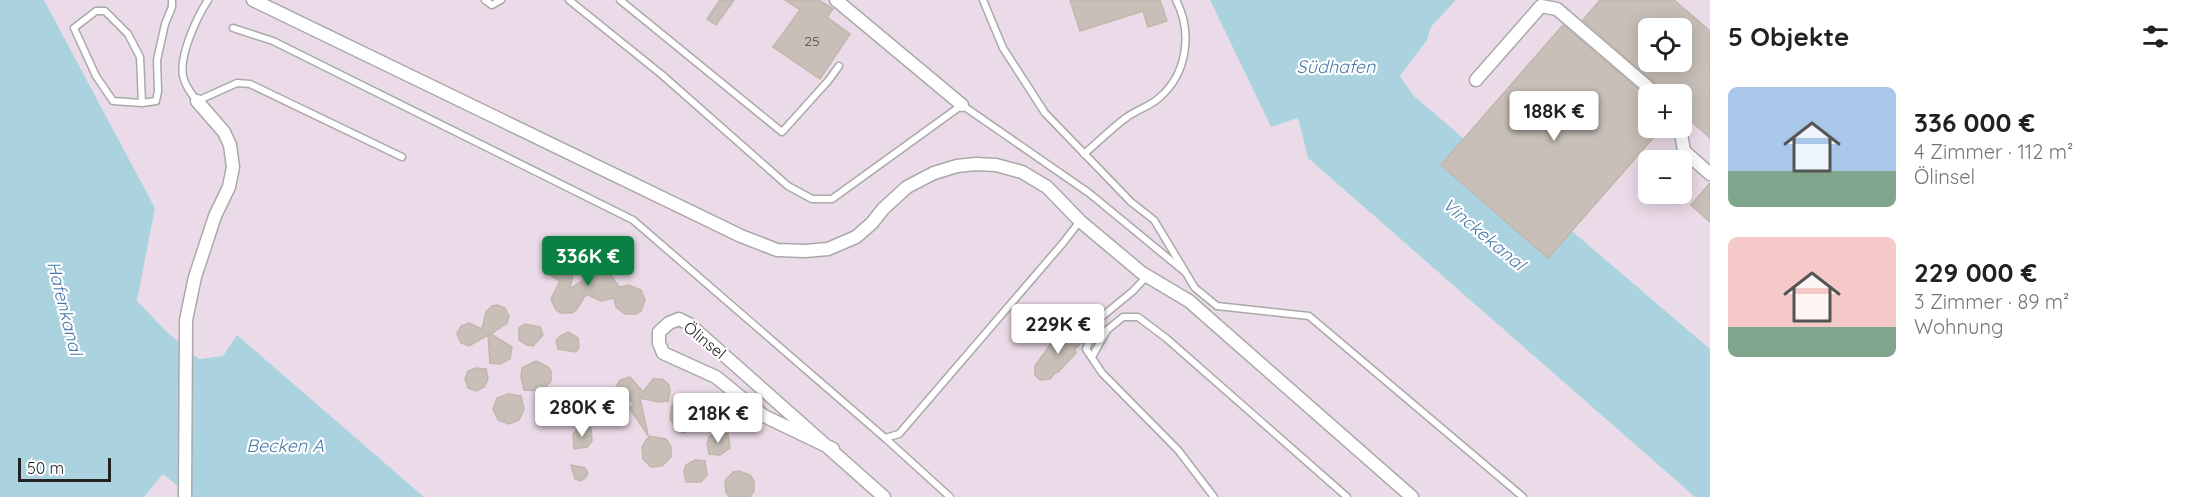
<!DOCTYPE html>
<html lang="de">
<meta charset="utf-8">
<style>
body{margin:0;font-family:Quicksand,sans-serif;background:#f2f2f2;color:#202124;height:100vh;display:flex;flex-direction:column;font-size:22px;white-space:nowrap}
*{box-sizing:border-box;margin:0}
p{font-size:20px;color:#757577}
.icon{flex:none;width:33px;height:33px;fill:none;stroke:currentColor;stroke-width:2;stroke-linecap:round;stroke-linejoin:round}
.map{position:relative;flex:1;overflow:hidden}
.drawer{display:flex;flex-direction:column;background:#fff;width:480px}
.drawer>*{flex:none}
.buttons{position:absolute;left:1638px;top:18px;display:grid;gap:12px}
.buttons a{display:grid;place-items:center;width:54px;height:54px;border-radius:9px;background:#fff;box-shadow:0 3px 15px #0003;font-size:30px}
.scale{position:absolute;left:18px;bottom:15px;width:93px;box-sizing:border-box;padding-left:6px;border:3px solid #222;border-top:0;font-size:16px;line-height:21px;white-space:nowrap;color:#222;-webkit-text-stroke:4px #fff;paint-order:stroke}
.price{position:absolute;translate:-50% -51px;padding:0 14px;border-radius:6px;background:#fff;color:#222;font-size:20px;line-height:39px;filter:drop-shadow(0 2px 3px #0008)}
.price::after{content:'';position:absolute;left:50%;top:36px;width:18px;height:14px;margin-left:-9px;background:inherit;clip-path:polygon(0 0,100% 0,50% 100%)}
.price.active{background:#0b8043;color:#fff}
ul{padding:0;list-style:none}
li{display:flex;align-items:center;gap:18px;height:150px;padding:0 18px}
li span{display:grid;place-items:center;flex:none;width:168px;height:120px;border-radius:9px;color:#555}
li>.icon{margin-inline-start:auto}
span .icon{width:72px;height:72px;fill:#fffc;stroke-width:1}
li b{font-size:26px}
h2{display:flex;justify-content:space-between;align-items:center;height:72px;padding:0 18px;font-size:26px}
main{display:flex;flex:1;min-height:0}
.map>svg:first-child{display:block}
</style>
<main>
<div class="map">
<svg width="1710" height="497" viewBox="0 0 1710 497">
<rect width="100%" height="100%" fill="#f2efe9"/>
<g fill="#ebdbe8" fill-rule="evenodd">
<path d="M44,0H1210L1271,127L1298,118L1308,158L1695,497H424L237,336L223,356L199,359L168,333L137,301L155,208Z"/>
<path d="M1456,0H1710V349L1414,96L1400,76L1427,40L1431,27ZM1648,28H1682V62H1648ZM1648,94H1682V128H1648ZM1648,160H1682V194H1648Z"/>
<path d="M163,474L191,497H144Z"/>
</g>
<g fill="#aad3df">
<path d="M0,0H44L155,208L137,301L168,333L199,359L223,356L237,335L424,497H191L163,474L144,497H0Z"/>
<path d="M1210,0H1456L1431,27L1427,40L1400,76L1414,96L1710,349V497H1695L1308,158L1298,118L1271,127Z"/>
</g>
<g fill="#c7bfb8" stroke="#c4b6ab" stroke-width="1.5" fill-rule="evenodd">
<path d="M720,0H734L716,25L707,19Z"/>
<path d="M785,0H819L833,9L827,17L850,34L820,79L773,47L800,10Z"/>
<path d="M1070,0H1160L1167,21L1148,27L1143,11L1080,31Z"/>
<path d="M1600,0H1674L1710,31V138L1682,113V94H1664L1661,88L1583,20ZM1648,28H1682V62H1648Z"/>
<path d="M1563,25L1648,98V128H1662L1548,258L1441,165Z"/>
<path d="M1710,183V222L1691,205Z"/>
<path d="M559,248L570,252L574,258L575,263L570,289L594,272L605,271L611,275L619,287L629,285L641,290L645,300L641,311L636,314H625L616,307L614,298L601,301L586,294L577,309L572,313H561L556,310L551,299L560,281L549,274L544,264L548,253Z"/>
<path d="M497,305L505,308L509,316L507,323L491,334L512,347L510,359L500,364L490,363L488,335L469,346L461,343L457,334L461,326L469,323L482,329L486,312L492,306Z"/>
<path d="M524,324L540,327L543,335L533,346L527,345L519,340V328Z"/>
<path d="M1066,330H1075L1080,334L1081,343L1075,349L1076,353L1058,372L1055,373L1050,379L1040,380L1035,375V366L1052,342Z"/>
<path d="M568,332L578,338L579,347L576,352L558,349L556,341L560,336Z"/>
<path d="M536,361L548,367L551,371V381L542,391L524,390L521,377L522,368Z"/>
<path d="M476,368L486,369L488,379L484,387L476,391L468,388L465,379L468,371Z"/>
<path d="M630,377L643,392L653,379H662L669,385L670,390L668,401L658,402L640,398L648,435L629,408L634,404L618,392L616,387L620,380Z"/>
<path d="M508,394L521,396L524,409L519,420L509,424L498,420L493,409L497,398Z"/>
<path d="M723,394L752,417L742,428L714,403Z"/>
<path d="M685,402L690,403L699,410L685,433L677,431L670,418L672,406Z"/>
<path d="M604,406L615,417L606,424L594,425L592,412L597,407Z"/>
<path d="M582,427L591,428L592,441L587,447L574,449L573,434L578,428Z"/>
<path d="M718,432L728,434L730,448L720,455L709,454L707,444L709,437Z"/>
<path d="M648,436L666,439L671,447V457L662,466L651,467L643,459L642,447L647,439H650Z"/>
<path d="M695,460L705,461L707,475L701,482H686L684,471L686,465Z"/>
<path d="M571,465L585,468L588,473L585,478L581,481L575,479Z"/>
<path d="M739,471L750,475L754,481V491L750,497H729L726,492L725,481L733,472Z"/>
</g>
<g fill="none" stroke-linecap="round" stroke-linejoin="round">
<defs>
<g id="service">
<path d="M208,0C197,17 179,55 183,76C185,86 191,93 197,101L237,83L250,84L402,157"/>
<path d="M485,0L492,5L501,0"/>
<path d="M569,0L661,74L788,186L812,199H832L962,105L1089,193L1185,272"/>
<path d="M620,0L782,132L828,81L839,66"/>
<path d="M983,0L1003,48L1045,113L1131,202L1154,220L1195,288L1217,306L1309,316L1523,497"/>
<path d="M233,28L273,41L633,220L885,438"/>
<path d="M142,103L140,57L128,34L105,11H96L74,28L96,76L113,101L142,103L156,101L158,91L157,60L165,24L172,7V0"/>
<path d="M1084,154C1098,142 1112,128 1127,117C1137,110 1150,106 1159,98C1187,74 1193,33 1176,0"/>
<path d="M1147,276L1133,291L1099,319L1086,349L1102,373L1178,450L1214,497"/>
<path d="M1092,357L1107,330L1123,317H1138L1166,338L1347,497"/>
<path d="M950,497L885,438L899,434L1063,243L1080,221"/>
</g>
<g id="minor">
<path d="M253,0L741,236L777,250L805,251L828,249L856,237L872,223L883,209L907,187L934,173L957,166L976,164L996,165L1022,172L1047,187L1080,221L1142,273L1189,301L1412,497"/>
<path d="M836,0L962,105"/>
<path d="M1476,80L1541,6L1557,9L1656,94"/>
<path d="M1680,128L1684,151L1710,174"/>
<path d="M833,449L764,416L716,377L663,353L659,343V332L669,323L679,319L689,324L884,497"/>
<path d="M185,497L186,320L195,277L215,216L229,187L233,167L230,145L224,132L197,101"/>
</g>
</defs>
<use href="#service" stroke="#a9a9a9" stroke-width="9"/>
<use href="#minor" stroke="#a9a9a9" stroke-width="15"/>
<use href="#service" stroke="#fff" stroke-width="6"/>
<use href="#minor" stroke="#fff" stroke-width="12"/>
</g>
<g text-anchor="middle" dominant-baseline="central" stroke-width="4.5" stroke-linejoin="round" paint-order="stroke">
<g font-size="14" fill="#4b4948">
<text x="812" y="41">25</text>
</g>
<g font-size="16" fill="#222" stroke="#fff">
<text transform="translate(705 340) rotate(39)">Ölinsel</text>
</g>
<g font-size="18" font-style="italic" fill="#4a7aab" stroke="#fff">
<text x="1336" y="66">Südhafen</text>
<text transform="translate(1484 234) rotate(40)">Vinckekanal</text>
<text transform="translate(65 308) rotate(76)">Hafenkanal</text>
<text x="285" y="445">Becken A</text>
</g>
</g>
</svg>
<div class="buttons">
<a><svg class="icon" aria-label="locate" viewBox="0 0 24 24"><circle cx="12" cy="12" r="6"/><path d="M12 2v4M12 18v4M2 12h4M18 12h4"/></svg></a>
<a>+</a>
<a>−</a>
</div>
<div class="scale">50 m</div>
<b class="price" style="left:1554px;top:142px">188K €</b>
<b class="price active" style="left:588px;top:287px">336K €</b>
<b class="price" style="left:1058px;top:355px">229K €</b>
<b class="price" style="left:582px;top:438px">280K €</b>
<b class="price" style="left:718px;top:444px">218K €</b>
</div>
<section class="drawer">
<h2>5 Objekte<svg class="icon" aria-label="filters" viewBox="0 0 24 24"><path d="M4 7h16M4 17h16"/><circle cx="9" cy="7" r="2"/><circle cx="15" cy="17" r="2"/></svg></h2>
<ul>
<li><span style="background:linear-gradient(#a9c7e8 70%,#7fa58c 0)"><svg class="icon" aria-label="home" viewBox="0 0 24 24"><path d="M3 11l9-7 9 7M6 9v11h12V9"/></svg></span><div><b>336 000 €</b><p>4 Zimmer · 112 m²</p><p>Ölinsel</p></div></li>
<li><span style="background:linear-gradient(#f6c9c9 75%,#7fa58c 0)"><svg class="icon" aria-label="home" viewBox="0 0 24 24"><path d="M3 11l9-7 9 7M6 9v11h12V9"/></svg></span><div><b>229 000 €</b><p>3 Zimmer · 89 m²</p><p>Wohnung</p></div></li>
</ul>
</section>
</main>
